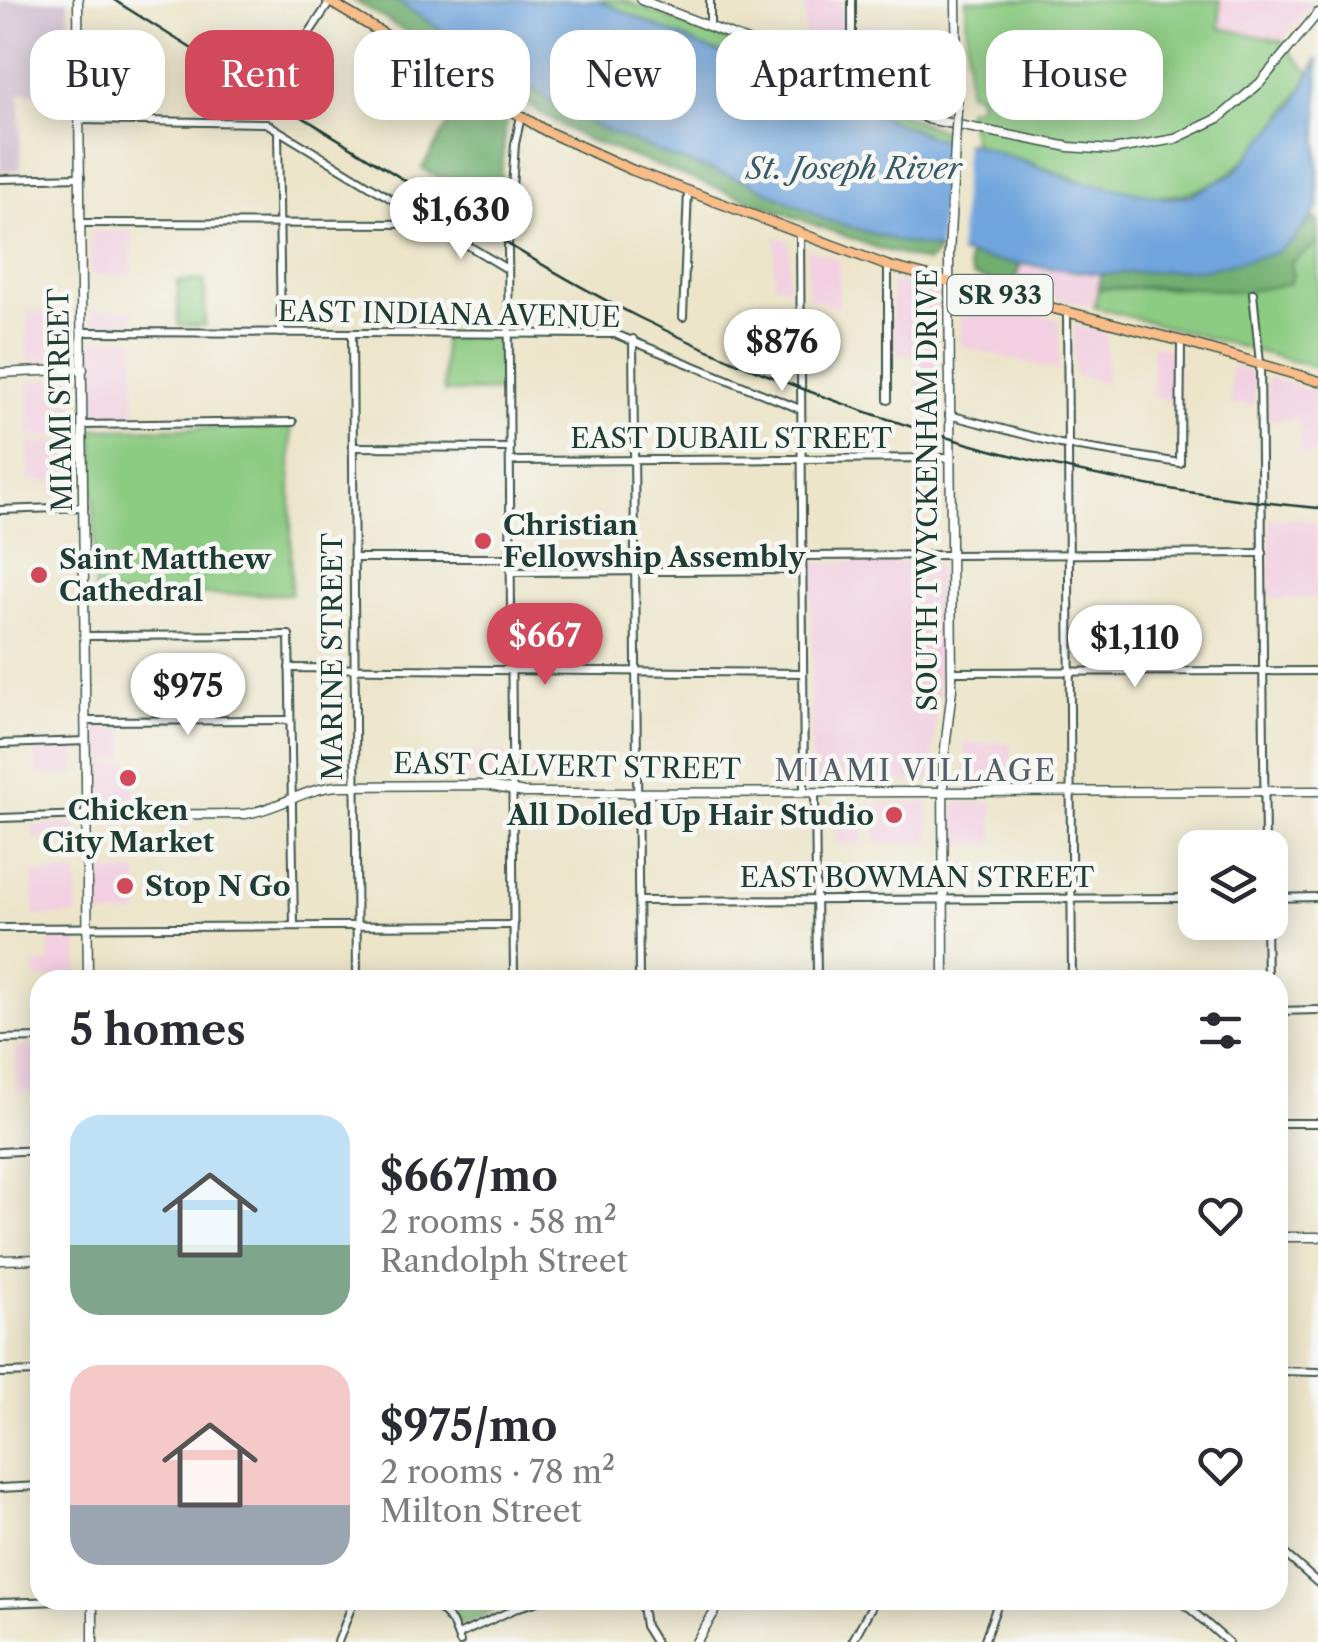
<!DOCTYPE html>
<meta charset="utf-8">
<style>
body{margin:0;font-family:"Libre Caslon Text",serif;background:#f7f7f7;color:#2b2b33;height:100vh;display:flex;flex-direction:column;font-size:38px;white-space:nowrap}
*{box-sizing:border-box;margin:0}
p{font-size:32px;color:#7c7c81}
.icon{flex:none;width:55px;height:55px;fill:none;stroke:currentColor;stroke-width:2;stroke-linecap:round;stroke-linejoin:round}
.map{position:relative;flex:1;overflow:hidden}
.drawer{position:absolute;left:30px;top:970px;width:1258px;height:640px;display:flex;flex-direction:column;background:#fff;border-radius:30px;box-shadow:0 5px 25px #0003}
.drawer>*{flex:none}
.hud{position:absolute;left:30px;top:30px;width:1260px;height:90px;display:flex;gap:20px}
.tools{position:absolute;left:1178px;top:830px;display:grid;gap:20px}
.tools a{display:grid;place-items:center;width:110px;height:110px;border-radius:20px;background:#fff;box-shadow:0 5px 25px #0003;font-size:50px}
.price{position:absolute;translate:-50% -85px;padding:0 22px;border-radius:35px;background:#fff;color:#222;font-size:32px;line-height:65px;filter:drop-shadow(0 2px 5px #0008)}
.price::after{content:'';position:absolute;left:50%;top:60px;width:30px;height:22px;margin-left:-15px;background:inherit;clip-path:polygon(0 0,100% 0,50% 100%)}
.price.on{background:#d1495b;color:#fff}
ul{padding:0;list-style:none}
li{display:flex;align-items:center;gap:30px;height:250px;padding:0 40px}
li span{display:grid;place-items:center;flex:none;width:280px;height:200px;border-radius:30px;color:#555}
li>.icon{margin-inline-start:auto}
span .icon{width:120px;height:120px;fill:#fffc;stroke-width:1}
li b{font-size:42px}
h2{display:flex;justify-content:space-between;align-items:center;height:120px;padding:0 40px;font-size:42px}
.pill{padding:0 35px;border-radius:30px;background:#fff;box-shadow:0 5px 25px #0003;font-size:35px;line-height:90px}
.pill.on{background:#d1495b;color:#fff}
.map>svg:first-child{display:block}
</style>
<div class="map">
<svg width="1318" height="1642" viewBox="0 0 1318 1642">
<rect width="100%" height="100%" fill="#f6f6f2"/>
<filter id="ink" filterUnits="userSpaceOnUse"><feTurbulence type="fractalNoise" baseFrequency=".01" numOctaves="2"/><feDisplacementMap in="SourceGraphic" scale="20" xChannelSelector="R" yChannelSelector="G"/><feConvolveMatrix kernelMatrix="1 2 1 2 8 2 1 2 1" color-interpolation-filters="sRGB"/></filter>
<filter id="wash" filterUnits="userSpaceOnUse"><feTurbulence type="fractalNoise" baseFrequency=".0048" numOctaves="4" result="noise"/><feDisplacementMap in="SourceGraphic" scale="40" xChannelSelector="R" yChannelSelector="G"/><feGaussianBlur stdDeviation="2.25" result="paint"/><feColorMatrix in="noise" values="0 0 0 0 0 0 0 0 0 0 0 0 0 0 0 0 0 1.4 0 .05"/><feComposite in="paint" operator="in"/></filter>
<g filter="url(#wash)">
<rect width="100%" height="100%" fill="#ece5ca"/>
<g fill="#f2cfe1">
<path d="M804,0H844L843,63L805,49Z"/>
<path d="M1220,0H1315L1281,41L1220,28Z"/>
<path d="M859,25H900V97L860,75Z"/>
<rect x="90" y="231" width="42" height="44"/>
<path d="M775,236L789,241V288L774,283Z"/>
<path d="M807,248L839,260V308L808,297Z"/>
<path d="M1020,264L1101,274L1094,307L1014,287Z"/>
<path d="M891,281L935,292L936,409L918,405L916,354H892Z"/>
<path d="M962,296L1059,320V371L961,346Z"/>
<path d="M134,309V325H92V310Z"/>
<path d="M73,311L72,360L27,361V312Z"/>
<path d="M1074,325L1107,333L1106,383L1074,375Z"/>
<path d="M93,338H134L135,419H93Z"/>
<path d="M1152,345L1178,351L1177,402L1152,397Z"/>
<path d="M1231,366L1254,373V405H1231Z"/>
<path d="M1267,377L1318,392V455H1300L1299,420H1267Z"/>
<path d="M71,379L73,436L29,437L28,380Z"/>
<path d="M73,441V496H53L52,481H29L28,443Z"/>
<path d="M1269,518L1318,521V598L1270,599Z"/>
<path d="M939,562V694L930,782L811,783L810,679L813,670L810,563Z"/>
<path d="M96,728H125V759L96,760Z"/>
<path d="M965,743H1011L1012,781L966,782Z"/>
<path d="M75,749L76,774L36,776L35,750Z"/>
<path d="M507,753V778H461V754Z"/>
<path d="M136,763V804H96V764Z"/>
<path d="M567,768L568,783L522,782V769Z"/>
<path d="M929,802L930,843L876,844V803Z"/>
<path d="M993,802L994,844L955,845L954,803Z"/>
<path d="M835,803H862L863,844H836Z"/>
<path d="M76,824V838L33,840V825Z"/>
<path d="M77,872L78,915L34,917L33,874Z"/>
<path d="M97,872H138V915L97,916Z"/>
<path d="M78,935L79,979H34V965L49,964V936Z"/>
<path d="M40,1047V1091L17,1092L15,1048Z"/>
</g>
<path fill="#cfbdcf" d="M0,0H68L71,93H20L21,170L0,171Z"/>
<g fill="#8ccb82" stroke="#56845b" stroke-width="2.5">
<path d="M598,0H623C690,27 759,50 825,78C866,95 902,118 945,131L944,140L931,137L778,73L703,47Z"/>
<path d="M966,0H1220V28L1281,41L1310,73C1297,100 1281,119 1262,142C1193,223 1127,198 1039,166C1018,157 995,154 974,144L966,109L977,107L980,100L977,94L968,92Z"/>
<path d="M905,45H946L945,89L935,93V101L944,108L943,113L906,100Z"/>
<path d="M1318,243V368L1094,307L1098,289L1206,288L1291,263Z"/>
<path d="M178,281H205V326L178,325Z"/>
<path d="M443,338H502L503,391L444,392Z"/>
<path d="M288,427L291,430V594L95,596L93,429Z"/>
<path d="M474,1600L499,1607L463,1625L441,1601Z"/>
</g>
<g fill="#71af70" stroke="#487652" stroke-width="2.5">
<path d="M353,0H395L579,119L670,157L749,182L826,220L938,249V253L927,262L877,248L583,138Z"/>
<path d="M465,96L506,121L498,214L422,168Z"/>
<path d="M1313,216L1318,222V243L1291,262L1293,275L1289,284L1243,292L1171,286L1098,289L1101,274L1145,270L1293,241Z"/>
<path d="M969,255L1020,264L1014,287L973,276L968,265Z"/>
</g>
<path fill="#71a5dd" stroke="#487188" stroke-width="2.5" d="M395,0H598L703,47L779,73L931,137L974,144L1074,180L1166,198L1191,195L1234,173L1295,104L1318,58V208L1293,241L1273,254L1206,269L1101,274L997,261L902,242L826,220L749,182L670,157L579,119Z"/>
<path fill="#ece5ca" d="M945,135L965,138L959,255L939,254Z"/>
</g>
<g filter="url(#ink)">
<g fill="none" stroke-linecap="round" stroke-linejoin="round">
<defs>
<g id="minor">
<path d="M710,0V27"/>
<path d="M277,81L330,2"/>
<path d="M848,81L852,67V0"/>
<path d="M80,120L266,123L507,269"/>
<path d="M278,131L281,333"/>
<path d="M0,179L81,177"/>
<path d="M81,223L431,224"/>
<path d="M800,234L804,792"/>
<path d="M888,266V400"/>
<path d="M1253,293L1260,363L1265,848"/>
<path d="M1067,312L1072,980"/>
<path d="M683,317L688,191"/>
<path d="M82,332L615,334L800,409"/>
<path d="M352,333L357,980"/>
<path d="M633,339L639,980"/>
<path d="M949,415L1060,444L1180,463L1181,341"/>
<path d="M83,425L293,422"/>
<path d="M354,447L510,448"/>
<path d="M511,461L951,458"/>
<path d="M0,510L84,507"/>
<path d="M801,556L1263,553"/>
<path d="M354,558H511"/>
<path d="M511,572L801,570"/>
<path d="M85,636L289,635L294,926"/>
<path d="M289,668L802,673"/>
<path d="M952,672L1318,671"/>
<path d="M86,721L289,720"/>
<path d="M0,744L86,741"/>
<path d="M815,792L817,980"/>
<path d="M0,818L87,815"/>
<path d="M1270,898L1318,897"/>
<path d="M639,901L1195,898"/>
<path d="M1266,922L1267,980"/>
<path d="M0,928L514,925"/>
<path d="M514,980L508,245L515,144L521,116"/>
<path d="M1278,1011L1318,1010"/>
<path d="M0,1039L40,1038"/>
<path d="M1278,1123H1318"/>
<path d="M0,1152L40,1150"/>
<path d="M1278,1371L1318,1372"/>
<path d="M0,1373L40,1372"/>
<path d="M1278,1386L1279,1371"/>
<path d="M0,1488L40,1486"/>
<path d="M1278,1548L1318,1583"/>
<path d="M431,1600L452,1622L460,1642"/>
<path d="M492,1600L519,1607L542,1600"/>
<path d="M641,1600L645,1626L655,1642"/>
<path d="M1180,1600L1228,1642"/>
<path d="M0,1603L90,1600"/>
<path d="M458,1635L519,1607L518,1600"/>
<path d="M338,1642L354,1600"/>
<path d="M852,1642L875,1600"/>
<path d="M984,1642L999,1600"/>
</g>
<g id="tertiary">
<path d="M78,0L88,980"/>
<path d="M641,0L843,78L928,119L1069,147L1112,150L1175,139L1219,118L1260,83L1318,13"/>
<path d="M956,0L957,109"/>
<path d="M0,373L83,369"/>
<path d="M87,815L245,814C278,809 305,788 339,786L486,785L524,793H570L1318,791"/>
<path d="M944,980L943,766L952,689L949,254"/>
<path d="M1278,1237H1318"/>
<path d="M0,1260L40,1259"/>
<path d="M93,1600V1642"/>
<path d="M696,1642L722,1600"/>
</g>
<path id="primary" d="M327,0L546,131L632,170L888,266L1181,341L1318,381"/>
</defs>
<use href="#minor" stroke="#3e564a" stroke-width="10"/>
<use href="#tertiary" stroke="#3e564a" stroke-width="11"/>
<use href="#primary" stroke="#3e564a" stroke-width="12"/>
<use href="#minor" stroke="#fff" stroke-width="6"/>
<use href="#tertiary" stroke="#fff" stroke-width="8"/>
<use href="#primary" stroke="#f9bd89" stroke-width="9"/>
<path stroke="#1f3d34" stroke-width="2.5" d="M114,0C212,62 311,122 409,183C484,230 559,277 638,317C850,422 1082,487 1318,508"/>
<defs>
<path id="tertiary-bridge" d="M949,254L957,109"/>
</defs>
<use href="#tertiary-bridge" stroke="#3e564a" stroke-width="11" stroke-linecap="butt"/>
<use href="#tertiary-bridge" stroke="#fff" stroke-width="8"/>
</g>
</g>
<g fill="#d1495b" stroke="#f6f6f2" stroke-width="4">
<circle cx="483" cy="541" r="10"/>
<circle cx="39" cy="575" r="10"/>
<circle cx="128" cy="778" r="10"/>
<circle cx="894" cy="815" r="10"/>
<circle cx="125" cy="886" r="10"/>
</g>
<g text-anchor="middle" dominant-baseline="central" stroke-width="9" stroke-linejoin="round" paint-order="stroke">
<rect fill="#f6f6f2" stroke="#60746d" stroke-width="2.5" x="947.5" y="275" width="105" height="40" rx="8"/>
<g font-size="25" font-weight="bold" fill="#1f3d34">
<text x="1000" y="295">SR 933</text>
</g>
<g font-size="28" fill="#1f3d34" stroke="#f6f6f2">
<text transform="translate(449 314) rotate(1)">EAST INDIANA AVENUE</text>
<text transform="translate(60 400) rotate(-91)">MIAMI STREET</text>
<text x="731" y="438">EAST DUBAIL STREET</text>
<text transform="translate(927 490) rotate(-90)">SOUTH TWYCKENHAM DRIVE</text>
<text transform="translate(332 657) rotate(-90)">MARINE STREET</text>
<text transform="translate(567 766) rotate(1)">EAST CALVERT STREET</text>
<text x="917" y="877">EAST BOWMAN STREET</text>
</g>
<g font-size="28" font-weight="bold" fill="#1f3d34" stroke="#f6f6f2" text-anchor="start">
<text x="503" y="525">Christian<tspan x="503" dy="32">Fellowship Assembly</tspan></text>
<text x="59" y="559">Saint Matthew<tspan x="59" dy="32">Cathedral</tspan></text>
<text x="128" y="810" text-anchor="middle">Chicken<tspan x="128" dy="32">City Market</tspan></text>
<text x="874" y="815" text-anchor="end">All Dolled Up Hair Studio</text>
<text x="145" y="886">Stop N Go</text>
</g>
<g font-size="30" font-style="italic" fill="#385c67" stroke="#f6f6f2">
<text x="854" y="168">St. Joseph River</text>
</g>
<g font-size="30" letter-spacing="2.5" fill="#555e6b" stroke="#f6f6f2">
<text x="916" y="770">MIAMI VILLAGE</text>
</g>
</g>
</svg>
<div class="tools">
<a><svg class="icon" aria-label="layers" viewBox="0 0 24 24"><path d="M12 4l9 5-9 5-9-5zM3 14l9 5 9-5"/></svg></a>
</div>
<b class="price" style="left:461px;top:262px">$1,630</b>
<b class="price" style="left:782px;top:394px">$876</b>
<b class="price on" style="left:545px;top:688px">$667</b>
<b class="price" style="left:1135px;top:690px">$1,110</b>
<b class="price" style="left:188px;top:738px">$975</b>
<div class="hud">
<a class="pill">Buy</a>
<a class="pill on">Rent</a>
<a class="pill">Filters</a>
<a class="pill">New</a>
<a class="pill">Apartment</a>
<a class="pill">House</a>
</div>
<section class="drawer">
<h2>5 homes<svg class="icon" aria-label="filters" viewBox="0 0 24 24"><path d="M4 7h16M4 17h16"/><circle cx="9" cy="7" r="2"/><circle cx="15" cy="17" r="2"/></svg></h2>
<ul>
<li><span style="background:linear-gradient(#bfe0f5 65%,#7fa58c 0)"><svg class="icon" aria-label="home" viewBox="0 0 24 24"><path d="M3 11l9-7 9 7M6 9v11h12V9"/></svg></span><div><b>$667/mo</b><p>2 rooms · 58 m²</p><p>Randolph Street</p></div><svg class="icon" aria-label="heart" viewBox="0 0 24 24"><path d="M12 20l-8-8c-3-5 5-10 8-4 3-6 11-1 8 4z"/></svg></li>
<li><span style="background:linear-gradient(#f6c9c9 70%,#9aa5b1 0)"><svg class="icon" aria-label="home" viewBox="0 0 24 24"><path d="M3 11l9-7 9 7M6 9v11h12V9"/></svg></span><div><b>$975/mo</b><p>2 rooms · 78 m²</p><p>Milton Street</p></div><svg class="icon" aria-label="heart" viewBox="0 0 24 24"><path d="M12 20l-8-8c-3-5 5-10 8-4 3-6 11-1 8 4z"/></svg></li>
</ul>
</section>
</div>
